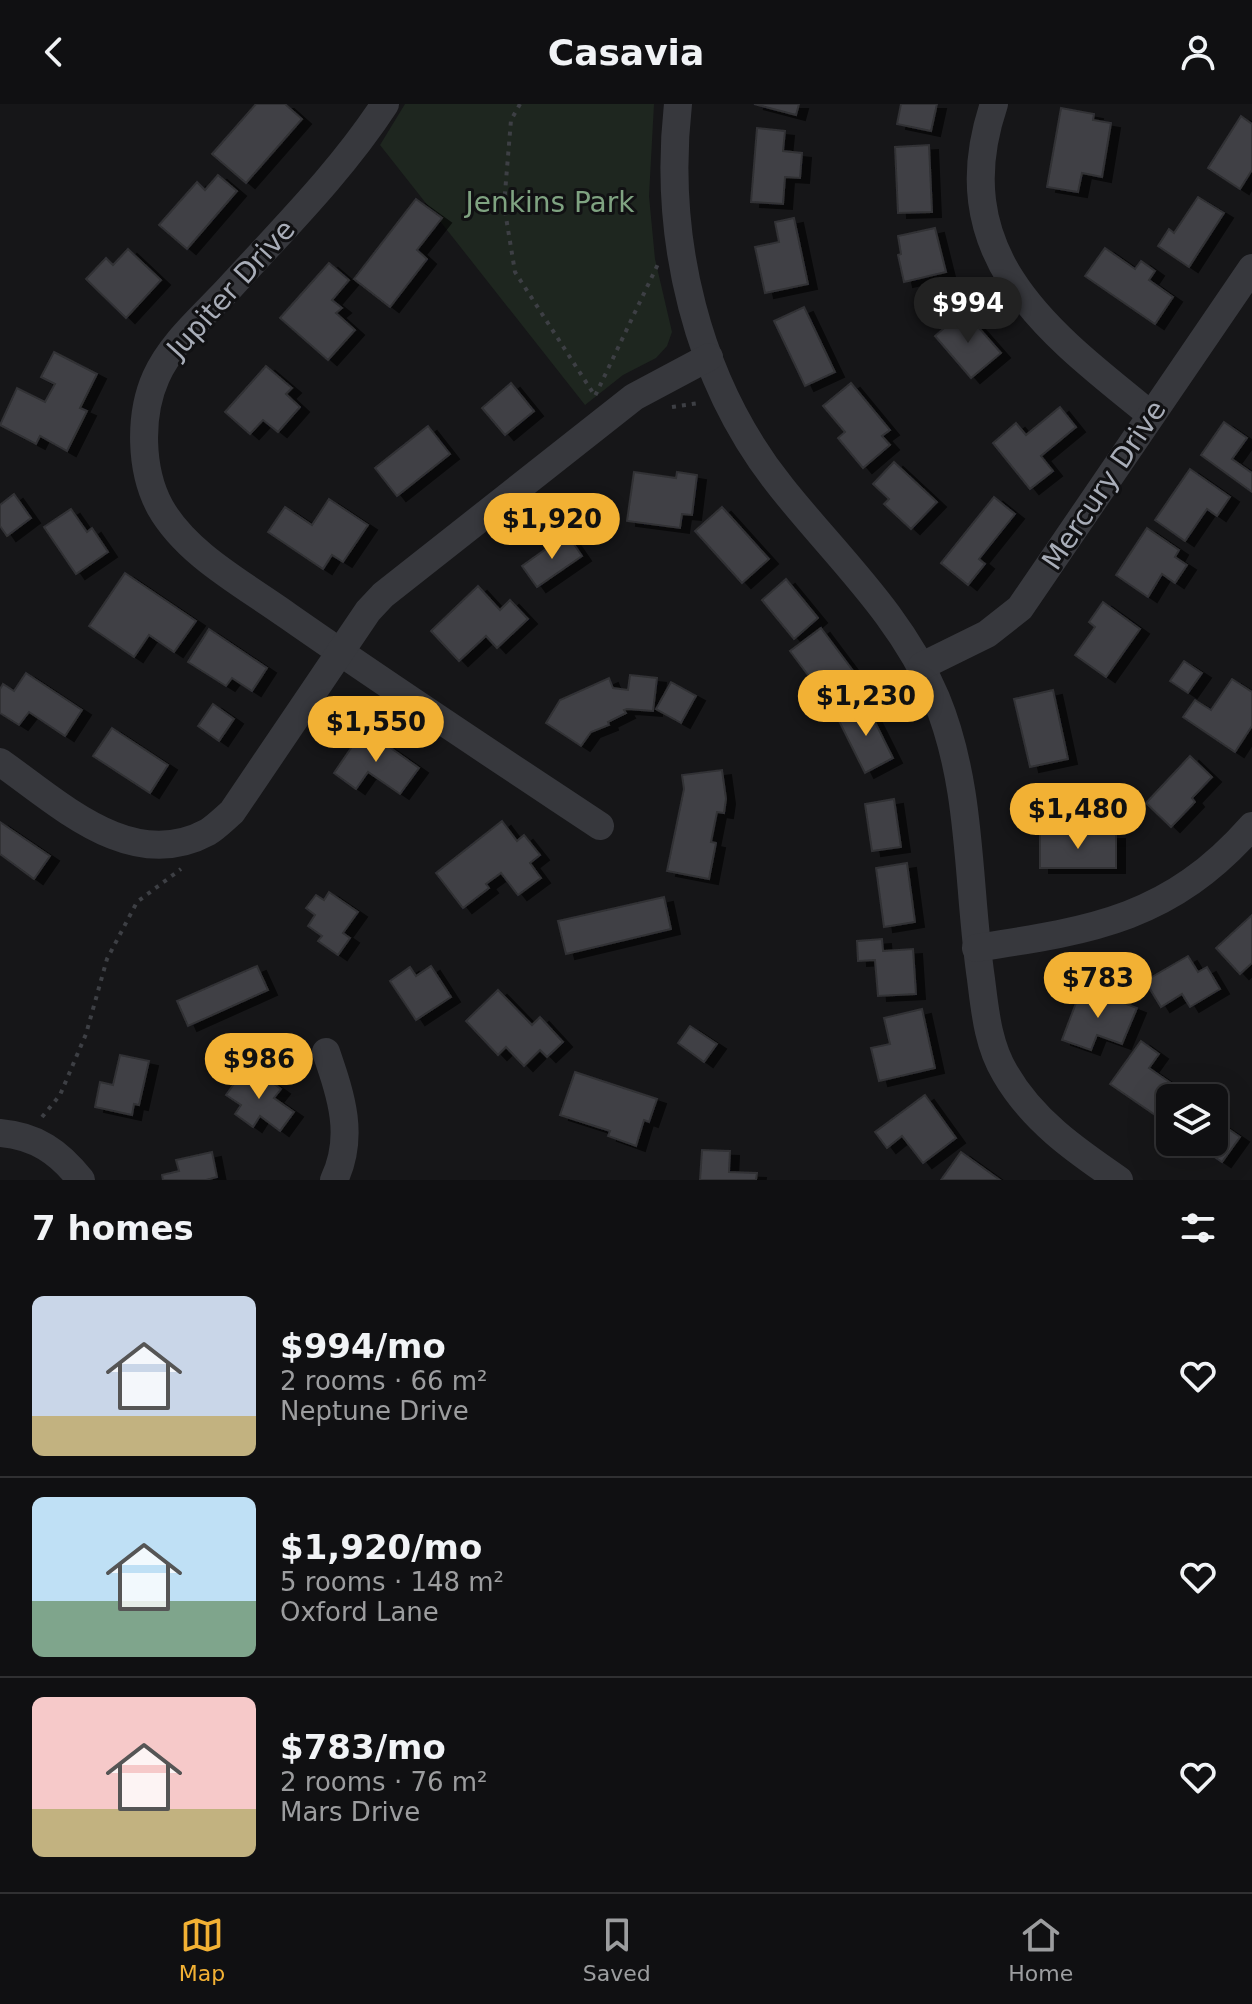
<!DOCTYPE html>
<meta charset="utf-8">
<style>
body{margin:0;font-family:"DejaVu Sans",sans-serif;background:#1e1e20;color:#f1f3f6;height:100vh;display:flex;flex-direction:column;font-size:30px;white-space:nowrap}
*{box-sizing:border-box;margin:0}
p{font-size:26px;color:#9c9d9f}
.icon{flex:none;width:44px;height:44px;fill:none;stroke:currentColor;stroke-width:2;stroke-linecap:round;stroke-linejoin:round}
.map{position:relative;height:1076px;overflow:hidden}
.side{display:flex;flex-direction:column;background:#101012;flex:1}
.side>*{flex:none}
.buttons{position:absolute;left:1156px;top:980px;display:grid;gap:16px}
.buttons a{display:grid;place-items:center;width:72px;height:72px;border-radius:12px;background:#101012;box-shadow:0 8px 32px #0002,0 0 0 2px #303032;font-size:40px}
.price{position:absolute;translate:-50% -68px;padding:0 18px;border-radius:28px;background:#f2b134;color:#111;font-size:26px;line-height:52px;filter:drop-shadow(0 2px 4px #0008)}
.price::after{content:'';position:absolute;left:50%;top:48px;width:24px;height:18px;margin-left:-12px;background:inherit;clip-path:polygon(0 0,100% 0,50% 100%)}
.price.active{background:#222;color:#fff}
ul{padding:0;list-style:none}
li{display:flex;align-items:center;gap:24px;height:200px;padding:0 32px}
li+li{border-top:2px solid #303032}
li span{display:grid;place-items:center;flex:none;width:224px;height:160px;border-radius:12px;color:#555}
li>.icon{margin-inline-start:auto}
span .icon{width:96px;height:96px;fill:#fffc;stroke-width:1}
li b{font-size:34px}
h2{display:flex;justify-content:space-between;align-items:center;height:96px;padding:0 32px;font-size:34px}
header{display:flex;justify-content:space-between;align-items:center;height:104px;padding:0 32px;background:#101012;font-size:36px;font-weight:700}
.tabs{display:flex;justify-content:space-around;align-items:center;height:112px;border-top:2px solid #303032;background:#101012;font-size:22px;color:#9c9d9f}
.tabs a{display:grid;justify-items:center;gap:4px}
.tabs .active{color:#f2b134}
.map>svg:first-child{display:block}
</style>
<header><svg class="icon" aria-label="back" viewBox="0 0 24 24"><path d="M15 5l-7 7 7 7"/></svg>Casavia<svg class="icon" aria-label="person" viewBox="0 0 24 24"><circle cx="12" cy="8" r="4"/><path d="M4 21q1-7 8-7t8 7"/></svg></header>
<div class="map">
<svg width="1252" height="1076" viewBox="0 0 1252 1076">
<defs>
<filter id="shadow"><feDropShadow dx="9" dy="5" stdDeviation="0" flood-color="#0009"/></filter>
</defs>
<rect width="100%" height="100%" fill="#161618"/>
<path fill="#1e261f" d="M405,0H654L649,92L655,155L672,228L667,242L656,254L623,271L585,301L380,41Z"/>
<g fill="#404145" stroke="#303034" stroke-width="2" filter="url(#shadow)">
<path d="M256,0H285L302,15L246,79L212,50Z"/>
<path d="M754,0H799L796,11Z"/>
<path d="M901,0H937L931,27L897,20Z"/>
<path d="M1061,4L1094,10L1093,16L1111,19L1102,73L1082,69L1078,88L1047,83Z"/>
<path d="M1241,12L1252,20V66L1240,85L1208,64Z"/>
<path d="M757,24L785,27L783,47L802,49L800,74L785,73L783,100L751,98Z"/>
<path d="M929,41L932,108L898,109L895,43Z"/>
<path d="M218,71L237,87L187,145L159,121L197,78L205,86Z"/>
<path d="M1198,93L1224,109L1189,163L1158,142L1169,125L1174,129Z"/>
<path d="M416,95L442,114L417,146L427,155L390,203L354,175Z"/>
<path d="M794,114L808,180L765,189L755,143L779,138L775,118Z"/>
<path d="M935,124L946,168L904,178L898,151L901,150L898,132Z"/>
<path d="M1105,144L1135,165L1141,157L1155,167L1149,176L1173,193L1155,220L1085,172Z"/>
<path d="M128,145L161,176L126,214L86,175L106,154L113,161Z"/>
<path d="M329,159L349,176L332,196L342,204L336,209L355,226L328,256L280,214Z"/>
<path d="M804,203L835,268L805,282L774,217Z"/>
<path d="M960,210L969,220L973,217L1001,249L971,274L935,232Z"/>
<path d="M54,248L97,270L80,304L87,307L67,347L40,332L36,340L0,321L17,284L45,298L55,280L41,273Z"/>
<path d="M266,262L292,284L286,290L300,303L278,328L263,316L250,330L225,308Z"/>
<path d="M511,279L534,307L505,331L482,304Z"/>
<path d="M851,279L890,326L882,332L890,341L863,364L838,334L845,328L823,302Z"/>
<path d="M1060,303L1076,323L1041,352L1053,367L1030,385L993,339L1016,319L1026,331Z"/>
<path d="M1224,318L1247,334L1232,355L1252,369V388L1201,351Z"/>
<path d="M428,322L450,350L397,392L375,364Z"/>
<path d="M894,358L937,398L911,425L884,400L889,395L873,380Z"/>
<path d="M1190,365L1230,393L1217,412L1207,405L1185,437L1155,416Z"/>
<path d="M634,368L676,374L677,368L697,371L692,411L682,410L680,424L627,417Z"/>
<path d="M14,390L31,414L7,432L0,422V401Z"/>
<path d="M994,393L1015,410L979,455L985,460L968,481L941,459Z"/>
<path d="M329,395L368,421L343,458L332,451L323,465L268,428L285,403L312,421Z"/>
<path d="M722,403L769,455L742,479L695,427Z"/>
<path d="M71,405L87,428L92,424L108,448L76,470L44,423Z"/>
<path d="M1147,424L1179,446L1175,453L1187,461L1175,479L1162,470L1148,493L1116,471Z"/>
<path d="M567,430L582,452L537,483L522,462Z"/>
<path d="M125,469L196,517L174,548L149,531L134,553L89,522Z"/>
<path d="M786,475L818,514L794,535L762,496Z"/>
<path d="M478,482L500,506L510,496L528,515L497,544L486,532L459,557L431,527Z"/>
<path d="M1103,498L1140,525L1106,573L1075,551L1095,523L1089,518Z"/>
<path d="M821,524L860,576L829,599L790,547Z"/>
<path d="M209,525L267,564L252,587L232,574L226,582L188,558Z"/>
<path d="M1184,557L1202,569L1188,589L1170,577Z"/>
<path d="M26,569L82,606L65,632L29,608L19,621L0,609V585L3,580L14,587Z"/>
<path d="M630,571L657,574L653,607L627,605L624,606L626,609L608,618L609,621L591,628L581,642L546,619L560,596L609,574L613,584L628,586Z"/>
<path d="M1232,575L1252,588V622L1235,648L1183,613L1195,596L1211,606Z"/>
<path d="M671,578L696,592L681,619L656,605Z"/>
<path d="M1053,586L1068,655L1030,663L1014,595Z"/>
<path d="M213,600L234,615L219,637L198,622Z"/>
<path d="M866,600L893,654L865,669L838,615Z"/>
<path d="M112,624L168,661L150,689L93,652Z"/>
<path d="M364,625L419,664L400,690L368,668L356,685L334,669Z"/>
<path d="M1190,652L1212,673L1192,694L1195,698L1171,723L1146,699Z"/>
<path d="M722,666L726,695L724,709L717,708L711,738L716,739L709,775L667,767L684,685L682,671Z"/>
<path d="M894,695L901,743L872,747L865,700Z"/>
<path d="M502,717L517,737L524,731L540,751L530,759L541,774L518,791L501,769L486,780L489,784L463,804L436,769Z"/>
<path d="M0,718L50,752L34,775L0,750Z"/>
<rect x="1040" y="730" width="76" height="34"/>
<path d="M907,759L915,818L884,823L876,764Z"/>
<path d="M329,788L358,808L343,829L350,834L338,851L318,837L322,832L308,822L315,811L306,804L316,791L324,796Z"/>
<path d="M664,793L671,825L566,850L558,817Z"/>
<path d="M1252,811V859L1240,870L1216,844Z"/>
<path d="M882,835L883,847L913,845L916,890L878,892L875,856L858,857L857,837Z"/>
<path d="M1188,852L1198,868L1207,863L1220,885L1190,903L1182,890L1161,903L1145,877Z"/>
<path d="M257,862L268,886L188,922L177,897Z"/>
<path d="M431,862L451,893L416,916L390,877L410,863L416,872Z"/>
<path d="M1082,883L1137,904L1122,940L1097,931L1091,946L1062,936Z"/>
<path d="M498,886L532,921L540,913L563,938L547,953L540,946L524,962L506,943L498,951L466,917Z"/>
<path d="M922,905L935,964L879,977L871,944L890,940L884,914Z"/>
<path d="M690,922L717,940L704,958L678,939Z"/>
<path d="M1141,937L1159,950L1149,964L1184,988L1180,994H1170V1008L1164,1017L1110,980Z"/>
<path d="M120,951L149,957L139,1001L134,1000L132,1011L95,1003L100,978L113,981Z"/>
<path d="M252,964L281,985L274,994L294,1008L280,1027L260,1012L253,1023L235,1010L241,1001L226,991L239,973L244,976Z"/>
<path d="M575,968L657,995L649,1018L644,1016L636,1042L608,1032L610,1027L560,1011Z"/>
<path d="M925,991L956,1034L923,1059L902,1032L887,1044L875,1028Z"/>
<path d="M1214,1015L1240,1033L1222,1058L1193,1038H1214Z"/>
<path d="M702,1046L730,1047L729,1068L757,1069L756,1076H700Z"/>
<path d="M212,1048L217,1073L206,1076H163L162,1071L179,1067L176,1056Z"/>
<path d="M961,1048L1000,1076H941Z"/>
</g>
<g fill="none" stroke-linecap="round" stroke-linejoin="round">
<g stroke="#3d3f44" stroke-width="4" stroke-dasharray="4 6" stroke-linecap="butt">
<path d="M520,0L511,16L504,101L515,168L595,292L658,160"/>
<path d="M672,303L699,299"/>
<path d="M42,1013L60,991L86,930L107,855L137,798L181,765"/>
</g>
<g stroke="#37383d" stroke-width="28">
<path d="M385,0C342,66 286,122 233,180C207,209 172,237 156,273C139,311 140,366 160,403C187,451 245,481 288,512C391,584 496,653 600,722"/>
<path d="M678,0C663,134 696,277 782,384C837,453 901,511 936,594C973,683 967,781 981,875C985,907 988,941 1005,969C1032,1016 1075,1046 1119,1076"/>
<path d="M994,0C943,151 1048,228 1151,311"/>
<path d="M922,562L987,530L1020,504L1252,164"/>
<path d="M0,658C59,699 131,770 208,728C216,723 224,715 232,708L368,507L383,491L634,293L709,253"/>
<path d="M976,844C1093,826 1170,815 1252,722"/>
<path d="M326,948C341,992 355,1032 334,1076"/>
<path d="M0,1029C36,1032 59,1048 81,1076"/>
</g>
</g>
<g text-anchor="middle" dominant-baseline="central" stroke-width="6" stroke-linejoin="round" paint-order="stroke">
<g font-size="28" fill="#7fa381" stroke="#111113">
<text x="550" y="98">Jenkins Park</text>
</g>
<g font-size="28" fill="#a8adb8" stroke="#111113">
<text transform="translate(231 185) rotate(-48)">Jupiter Drive</text>
<text transform="translate(1104 381) rotate(-56)">Mercury Drive</text>
</g>
</g>
</svg>
<div class="buttons">
<a><svg class="icon" aria-label="layers" viewBox="0 0 24 24"><path d="M12 4l9 5-9 5-9-5zM3 14l9 5 9-5"/></svg></a>
</div>
<b class="price active" style="left:968px;top:241px">$994</b>
<b class="price" style="left:552px;top:457px">$1,920</b>
<b class="price" style="left:866px;top:634px">$1,230</b>
<b class="price" style="left:376px;top:660px">$1,550</b>
<b class="price" style="left:1078px;top:747px">$1,480</b>
<b class="price" style="left:1098px;top:916px">$783</b>
<b class="price" style="left:259px;top:997px">$986</b>
</div>
<section class="side">
<h2>7 homes<svg class="icon" aria-label="filters" viewBox="0 0 24 24"><path d="M4 7h16M4 17h16"/><circle cx="9" cy="7" r="2"/><circle cx="15" cy="17" r="2"/></svg></h2>
<ul>
<li><span style="background:linear-gradient(#c9d6e8 75%,#c2b280 0)"><svg class="icon" aria-label="home" viewBox="0 0 24 24"><path d="M3 11l9-7 9 7M6 9v11h12V9"/></svg></span><div><b>$994/mo</b><p>2 rooms · 66 m²</p><p>Neptune Drive</p></div><svg class="icon" aria-label="heart" viewBox="0 0 24 24"><path d="M12 20l-8-8c-3-5 5-10 8-4 3-6 11-1 8 4z"/></svg></li>
<li><span style="background:linear-gradient(#bfe0f5 65%,#7fa58c 0)"><svg class="icon" aria-label="home" viewBox="0 0 24 24"><path d="M3 11l9-7 9 7M6 9v11h12V9"/></svg></span><div><b>$1,920/mo</b><p>5 rooms · 148 m²</p><p>Oxford Lane</p></div><svg class="icon" aria-label="heart" viewBox="0 0 24 24"><path d="M12 20l-8-8c-3-5 5-10 8-4 3-6 11-1 8 4z"/></svg></li>
<li><span style="background:linear-gradient(#f6c9c9 70%,#c2b280 0)"><svg class="icon" aria-label="home" viewBox="0 0 24 24"><path d="M3 11l9-7 9 7M6 9v11h12V9"/></svg></span><div><b>$783/mo</b><p>2 rooms · 76 m²</p><p>Mars Drive</p></div><svg class="icon" aria-label="heart" viewBox="0 0 24 24"><path d="M12 20l-8-8c-3-5 5-10 8-4 3-6 11-1 8 4z"/></svg></li>
</ul>
</section>
<nav class="tabs">
<a class="active"><svg class="icon" aria-label="map" viewBox="0 0 24 24"><path d="M3 6l6-2 6 2 6-2v14l-6 2-6-2-6 2zM9 4v14M15 6v14"/></svg>Map</a>
<a><svg class="icon" aria-label="saved" viewBox="0 0 24 24"><path d="M7 4h10v16l-5-4-5 4z"/></svg>Saved</a>
<a><svg class="icon" aria-label="home" viewBox="0 0 24 24"><path d="M3 11l9-7 9 7M6 9v11h12V9"/></svg>Home</a>
</nav>
